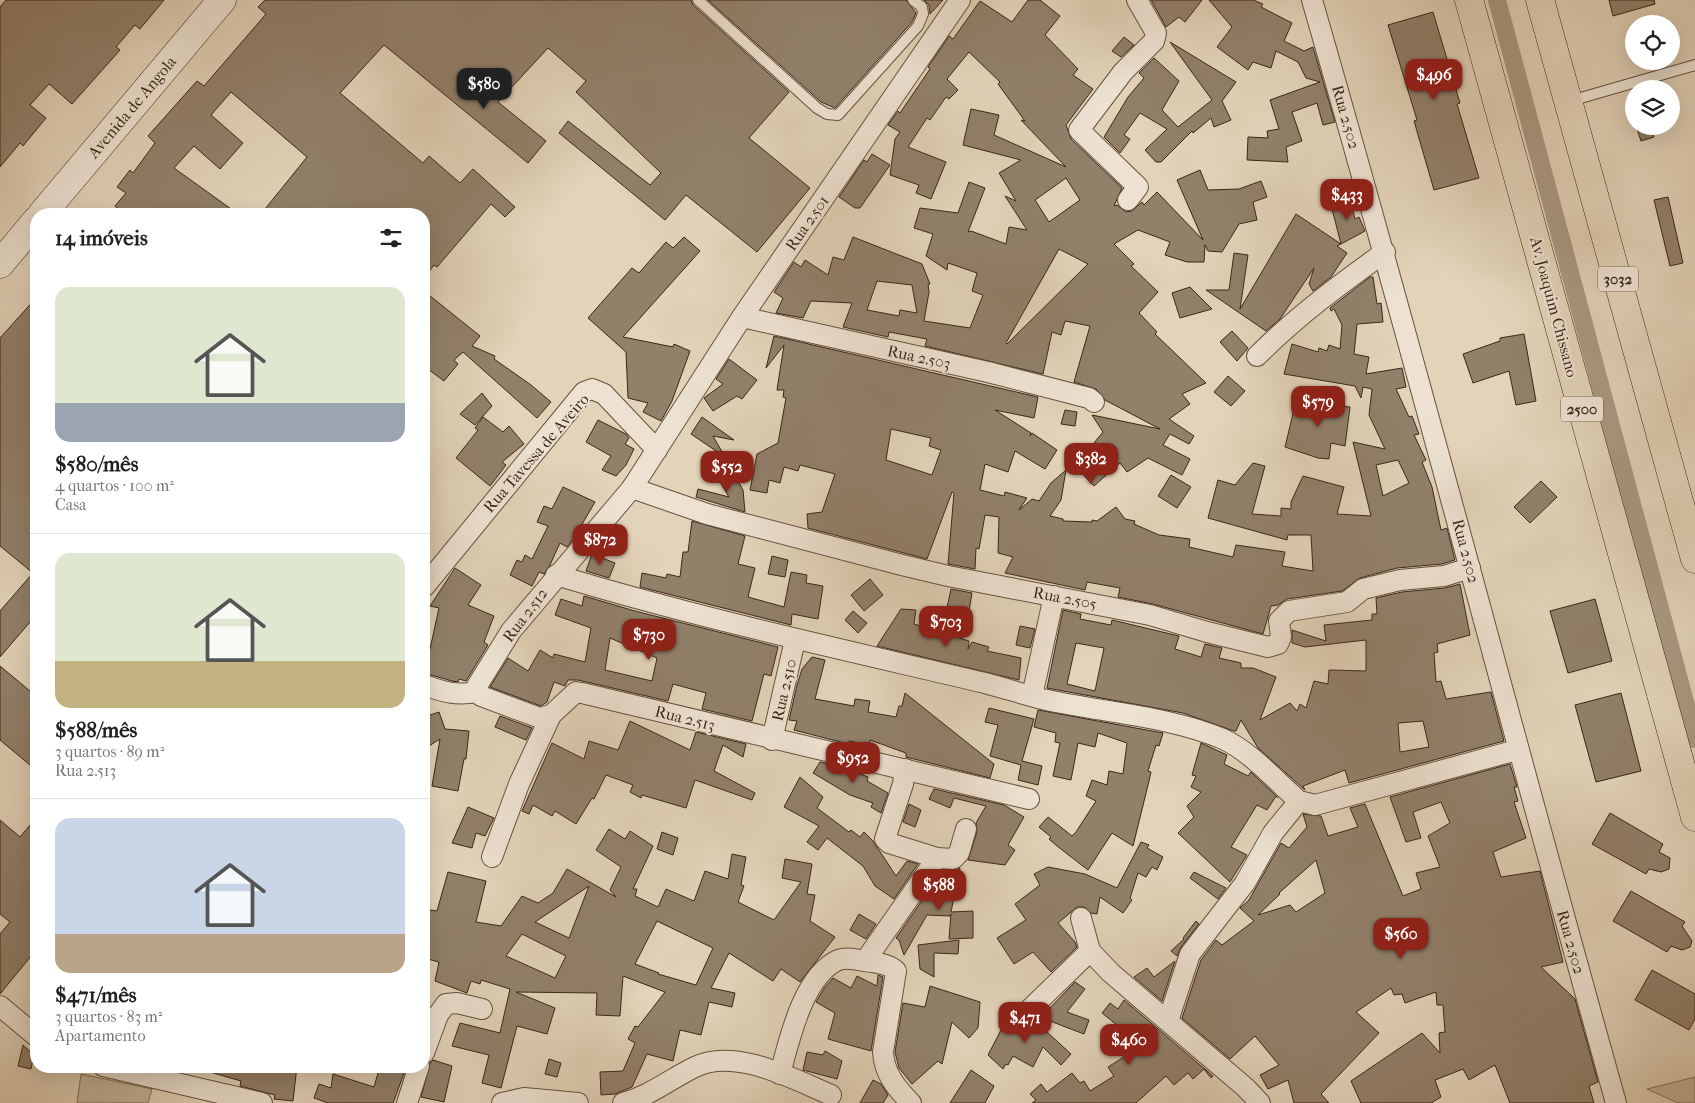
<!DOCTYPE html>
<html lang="pt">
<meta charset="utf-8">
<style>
body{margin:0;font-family:"IM FELL French Canon",serif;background:#f6f6f6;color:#222;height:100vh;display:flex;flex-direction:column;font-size:19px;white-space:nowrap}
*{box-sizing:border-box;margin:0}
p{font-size:16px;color:#767676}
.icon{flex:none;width:28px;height:28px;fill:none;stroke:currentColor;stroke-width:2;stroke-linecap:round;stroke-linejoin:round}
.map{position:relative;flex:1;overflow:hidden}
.panel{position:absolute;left:30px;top:208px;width:400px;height:865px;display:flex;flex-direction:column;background:#fff;border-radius:20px;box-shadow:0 5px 20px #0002}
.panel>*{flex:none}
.buttons{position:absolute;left:1625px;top:15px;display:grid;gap:10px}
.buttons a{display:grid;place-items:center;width:55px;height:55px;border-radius:50%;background:#fff;box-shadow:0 5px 20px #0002;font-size:25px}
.price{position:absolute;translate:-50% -42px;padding:0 11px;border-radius:10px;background:#8f2418;color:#fff;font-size:16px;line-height:32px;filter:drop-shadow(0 1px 2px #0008)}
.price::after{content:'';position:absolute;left:50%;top:30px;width:15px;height:11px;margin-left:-8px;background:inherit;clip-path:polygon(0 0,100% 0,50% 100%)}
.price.active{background:#222;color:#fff}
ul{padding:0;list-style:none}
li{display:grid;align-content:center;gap:10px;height:265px;padding:0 25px}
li+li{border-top:1px solid #e0e0e0}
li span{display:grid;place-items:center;height:155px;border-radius:15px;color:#555}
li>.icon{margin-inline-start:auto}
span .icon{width:90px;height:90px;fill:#fffc;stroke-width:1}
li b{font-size:21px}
h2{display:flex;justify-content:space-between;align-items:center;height:60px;padding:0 25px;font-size:21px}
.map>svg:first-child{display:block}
</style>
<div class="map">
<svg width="1695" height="1103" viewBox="0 0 1695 1103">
<rect width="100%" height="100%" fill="#e3d3b9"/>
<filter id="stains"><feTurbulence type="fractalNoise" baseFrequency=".004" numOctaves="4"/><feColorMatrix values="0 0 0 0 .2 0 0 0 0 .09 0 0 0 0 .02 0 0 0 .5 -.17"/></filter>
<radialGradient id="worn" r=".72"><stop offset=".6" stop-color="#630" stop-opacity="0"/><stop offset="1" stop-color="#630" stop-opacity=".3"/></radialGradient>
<g fill="#c6b69d" stroke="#806e5a">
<path d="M81,1074L152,1089L148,1103H77Z"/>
<path d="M1695,1077V1103H1678L1647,1089Z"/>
</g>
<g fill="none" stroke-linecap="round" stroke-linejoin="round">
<path stroke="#aa9982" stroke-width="18" d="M1497,0L1695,739"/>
</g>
<g fill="#92806b" stroke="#3a2716" fill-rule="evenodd">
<path d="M6,0H164L140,29L135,25L116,47L120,50L72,104L49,84L30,105L46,118L23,146L20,143L0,167V7Z"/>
<path d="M265,0H691L693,5L789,92L749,138L810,188L757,252L686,195L665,220L559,133L568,121L650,185L661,173L576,92L586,81L548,48L498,102L546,141L528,163L384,45L340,93L423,163L429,156L460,183L473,169L515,207L505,217L491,204L437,267L434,265L424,278V214H261L307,157L231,92L211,115L243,143L220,169L194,146L174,168L238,214H125L115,206L126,193L117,187L130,170L133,173L155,143L148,136L197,81L204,86L266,14L258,7Z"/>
<path d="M708,0H906L916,13L912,22L835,108L821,102Z"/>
<path d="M924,0H943L930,14L929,5Z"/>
<path d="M1028,0H1040L1060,16L1045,35L1078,69L1073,75L1093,89L1066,125L1071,139L1122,188L1114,206L1117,205L1126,212L1132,211L1142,202L1144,205L1157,192L1203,240L1177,180L1200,170L1208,190L1239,189L1261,181L1267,197L1253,202L1257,220L1239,224L1222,252L1208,251L1205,245L1204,262H1187L1165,255L1170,242L1138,230L1114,244L1134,264L1131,266L1158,292L1139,313L1157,332L1155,334L1206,383L1182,394L1190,404L1169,419L1194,436L1189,444L1170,434L1163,445L1190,459L1182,475L1148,458L1127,472L1120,463L1094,486L1075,466L1103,432L1092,415L1160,429L1105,400L1096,389L1074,382L1090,326L1065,321L1061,335L1052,332L1043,374L925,346L927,339L889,332L888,337L843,327L852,303L811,301L803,318L776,313L783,298L774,292L794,262L801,267L805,260L828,275L833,257L844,260L853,237L922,264L930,284H928L929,292L924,321L970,328L983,295L972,291L977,273L948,263L947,270L926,256L933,234L914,228L920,208L958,213L969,182L985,188L968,232L971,231L1006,244L1009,227L1027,230L1005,196L1016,201L999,173L1021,160L963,145L971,109L999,115L994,135L1066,167L1021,120L1025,121L998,84L1000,82L969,52L947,79L958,90L949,99L946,97L930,120L927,118L908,147L946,162L931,199L916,193L919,185L890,175L895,139L900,132L888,125L898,111L900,113L930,69L928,67L949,36L953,39L980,1L1012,22ZM1066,178L1080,200L1049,222L1035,200ZM1059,249L1088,264L1007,344L1006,343ZM877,281L912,285L917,313L900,310L899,316L867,310Z"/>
<path d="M1151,0H1202L1185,22L1179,17L1166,27Z"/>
<path d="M1209,0H1253L1263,4L1261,7L1292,23L1284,41L1304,51L1313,47L1335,122L1323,125L1317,103L1292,112L1302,141L1286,147L1288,162L1247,160L1248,137L1268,138L1267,131L1279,129L1270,100L1320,82L1306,78L1298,62L1276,51L1271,68L1253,62L1248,70L1217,47L1232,27Z"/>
<path d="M1609,0H1654L1655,4L1613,16Z"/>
<path d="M1433,12L1460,103L1457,104L1479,178L1434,190L1414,121L1417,120L1388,25Z"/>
<path d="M1124,37L1134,45L1121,57L1112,51Z"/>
<path d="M1170,42L1236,82L1222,101L1231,120L1214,127L1211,118L1193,133L1192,131L1161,162H1156L1145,150L1167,129L1140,113L1124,135L1130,139L1120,153L1104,137L1128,97L1144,78L1139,73L1154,58L1179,81L1162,110L1178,127L1212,100Z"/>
<path d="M1636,126H1651L1654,137L1641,141Z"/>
<path d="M872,154L890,165L860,208H855L839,197L864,160L867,162Z"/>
<path d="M1668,197L1683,263L1670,266L1654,200Z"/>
<path d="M1350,199L1355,219L1359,217L1365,231L1341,244L1331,205Z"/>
<path d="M1296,214L1341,244L1337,246L1347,253L1331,277L1313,291L1309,284L1314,268L1280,319L1266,331L1206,290H1229L1234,253L1248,255L1240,309Z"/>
<path d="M684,237L700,251L623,337L673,347L674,344L690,351L672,401L661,421L643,412L648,403L628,398L626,352L588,318L632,268L639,273L666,242L673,248Z"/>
<path d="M1370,277H1373L1377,304L1381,303L1383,322L1357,324L1354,354L1369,357L1366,374L1402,368L1406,387L1396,389L1409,417L1412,416L1419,434L1414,435L1426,460L1422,462L1432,487L1441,530L1447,528L1455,560L1442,564L1397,568L1360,578L1342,591L1287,599L1278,605L1271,606L1263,634L1153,604L1118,597L1120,588L1087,582L1085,590L1005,573L1013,557L998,553L999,517L985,515L979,549L976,548L975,569L948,564L954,493L952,492L927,559L808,528L807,514L822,512L835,474L800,465L798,471L784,467L780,483L769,480L767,493L750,490L757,454L778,443L786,398L783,397L784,390H777L784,345L766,368L774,336L1038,397L1034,418L995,410L1031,433L1030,436L1032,433L1057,450L1045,469L1015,451L1008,472L985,464L980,490L1004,496L1005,492L1027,498L1019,510L1032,499L1039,501L1051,483L1066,470L1061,500L1050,516L1063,519V521L1092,522V520L1097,521L1116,507L1125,519L1135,521L1134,524L1159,535L1190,539L1189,547L1233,557L1236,545L1285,552L1282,566L1313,571L1311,535H1288L1287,540L1208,518L1218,480L1235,485L1253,463L1265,466L1252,514L1281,516V508L1291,509V502L1303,476L1344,487L1337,514L1371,516L1353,442L1385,449L1369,415L1372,389L1363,387L1361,398L1355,386L1284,374L1292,344L1318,352L1319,348L1327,351L1329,345L1340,349L1342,325L1334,309L1331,311L1330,308ZM891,429L931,438L929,446L941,450L932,475L886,460ZM1398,460L1409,483L1383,496L1376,465Z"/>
<path d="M1190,287L1212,309L1180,318L1172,293Z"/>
<path d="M424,291L480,336L472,346L495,356L494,359L531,385L551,402L537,418L463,352L454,360L458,364L444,381L424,366Z"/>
<path d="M36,298V615L0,657V611L33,573L0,546V338Z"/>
<path d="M1232,331L1248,348L1237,361L1220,342Z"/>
<path d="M1524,334L1536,401L1516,405L1509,371L1473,383L1463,354L1500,341V338Z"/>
<path d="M729,359L757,380L742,399L737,396L713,411L704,398L723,384L716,379Z"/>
<path d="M1228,376L1245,391L1231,406L1214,392Z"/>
<path d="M482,393L492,406L475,425L460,414Z"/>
<path d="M1296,401L1350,407L1345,446L1331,443L1329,459L1318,458L1285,447Z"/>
<path d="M1065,410L1077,412L1075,426L1061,424Z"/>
<path d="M483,417L503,432L509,426L524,444L502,462L506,465L490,486L456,458L478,430L475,428Z"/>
<path d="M702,417L734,440L713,436L725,457L691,434Z"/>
<path d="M598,420L626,434L629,438L625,444L634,449L626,465L616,476L602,470L611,456L586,442Z"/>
<path d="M731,469L743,490L745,512L696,497L698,489L729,497L717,477Z"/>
<path d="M1171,475L1191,487L1177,508L1158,496Z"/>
<path d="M1541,481L1557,497L1530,523L1514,507Z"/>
<path d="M563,487L595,502L574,538L567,547L560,543L550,565L544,574L539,572L532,586L510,575L517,560L522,562L525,555L532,559L548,526L537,522L544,506L552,509Z"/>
<path d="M692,521L745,536L738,564L755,568L748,597L784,607L791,572L807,575L806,583L823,586L818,619L792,614L791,625L640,587L642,573L666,578L667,574L680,577L683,552H688Z"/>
<path d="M592,554L615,563L609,578L586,571Z"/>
<path d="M772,556L788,560L785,577L768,574Z"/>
<path d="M455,568L481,585L468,605L494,616L484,642L488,645L466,681L459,679L458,682L452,681L424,673V647L430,649L439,608L430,606Z"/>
<path d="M870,579L883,595L864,611L851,595Z"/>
<path d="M1460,584L1470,635L1437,644L1438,652L1434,653L1436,682L1441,681L1446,699L1491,692L1504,741L1349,783L1345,770L1303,786L1305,790L1258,748L1241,720L1236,731H1234L1183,713L1047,688L1063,610L1081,614L1080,619L1111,625L1112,620L1179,636L1175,649L1201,657L1205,644L1222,648L1219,658L1241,663V668H1253L1276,677L1260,720L1290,703L1297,711L1300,704L1306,708L1314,681L1328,684L1329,670L1366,671V640L1305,647L1292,643V630L1326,641L1324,625L1372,620V614H1377L1376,598L1402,592L1445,588ZM1076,643L1104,648L1095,691L1067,684ZM1423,721L1429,747L1400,752L1398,723Z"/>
<path d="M951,589L972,593L967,623L944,622Z"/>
<path d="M584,596L635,611L778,647L771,676L764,674L752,721L702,709L706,693L673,684L668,701L578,680H568L565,686L554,682L547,702L541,706L490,687L508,658L528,671L540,650L553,658L554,654L585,662L591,628L555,615L561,599L582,606ZM610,638L657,658L652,681L605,670Z"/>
<path d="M1595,599L1612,661L1568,673L1550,611Z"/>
<path d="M901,609L916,610L914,624L969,641L968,649L972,642L989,647L987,651L1021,658L1019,680L877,646Z"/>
<path d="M853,611L867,623L858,633L845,620Z"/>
<path d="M1020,626L1035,629L1030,648L1016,645Z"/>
<path d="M812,657L825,660L815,699L854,706L855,699L870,701L868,712L896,717L899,706H902L905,693L994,764L990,778L906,757V753L870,740V745L849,741L848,744L794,730L797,721L789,720L797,685L802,669Z"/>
<path d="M0,666L36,696V770L0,740Z"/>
<path d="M1621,693L1641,771L1596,782L1575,705Z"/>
<path d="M989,708L1034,719L1022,761L1042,766L1038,785L1018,780L1021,765L990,756L998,725L985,722Z"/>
<path d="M1038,710L1163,733L1159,746L1156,745L1148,771L1151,772L1149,781L1133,846L1112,833L1088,870L1057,846L1049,839L1051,837L1039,827L1048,817L1072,836L1076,832L1096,801L1086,796L1092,780L1107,785L1109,771L1123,774L1127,743L1098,733L1095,747L1078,743L1071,780L1053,776L1060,743L1055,742L1056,733L1034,727Z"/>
<path d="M439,712L445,729L469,731L466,759H464L458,791L432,786L440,739L424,749V717Z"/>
<path d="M500,716L532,728L526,740L495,727Z"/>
<path d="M630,721L690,750L696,732L746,744L743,757L723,745L714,771L755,793L752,800L695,780L686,808L642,795L641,798L630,792L633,785L606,775L594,799L592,798L576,824L555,811L552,816L533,805L529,814L522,811L552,743L584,759L589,741L618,750Z"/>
<path d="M1201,743L1227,755L1224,764L1248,776L1251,772L1278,798L1276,796L1267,810L1257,805L1231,847L1247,855L1230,882L1178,833L1194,817L1187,806L1201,792L1191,787L1196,776L1192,775Z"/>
<path d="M820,762L843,767L868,777L867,781L888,793L881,813L871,807L873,803L850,795L813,773Z"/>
<path d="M1510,764L1517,787H1514L1518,801L1514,802L1526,838L1493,852L1501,877L1540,871L1563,962L1541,967L1575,999L1598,1082L1589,1086L1594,1103H1510L1495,1065L1469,1080L1463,1069L1435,1080L1441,1097L1431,1103H1361L1351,1081L1422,1033L1440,1053L1439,1033L1445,1032L1443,1005H1437L1436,992L1405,1003L1402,994L1394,995L1391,988L1356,1012L1379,1033L1321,1094L1329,1103H1294L1288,1080L1268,1089L1260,1075L1279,1065L1255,1036L1230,1059L1182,1018L1201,960L1216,940L1222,945L1254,921L1240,908L1249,900L1281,843L1289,848L1307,827L1303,814L1321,816L1328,836L1358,827L1350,808L1365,804L1403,896L1421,889L1416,873L1440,867L1428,836L1450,823L1441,802L1413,812L1421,838L1406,842L1390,797ZM1316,860L1325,893L1296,912L1290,905L1258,915L1280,894L1279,893Z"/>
<path d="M800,777L823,797L817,808L849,832L851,830L860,837L864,832L873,841L896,876L907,861L918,864L894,899L875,886L863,866L827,838L818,850L807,842L819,826L784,807Z"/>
<path d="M934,789L1004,805L1024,817L1008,845L1015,850L1005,865L968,860L977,832L976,823L986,806L954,798L950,808L929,799Z"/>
<path d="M909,804L921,810L915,827L903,822Z"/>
<path d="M468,807L494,818L485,836L476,833L472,848L452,843Z"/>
<path d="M1610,813L1663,844L1659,852L1670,858L1669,869L1661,872L1649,869L1646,874L1592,844Z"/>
<path d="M36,818V950L0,994V934L10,922L0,914V820L20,837Z"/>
<path d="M609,829L625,839L630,831L653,846L633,889H637L635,896L658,907L666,889L694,901L705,871L728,879L732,854L746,857L741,885L744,886L738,902L774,920L801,882L782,878L785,859L812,864L807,894L815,895L810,921L835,937L800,982L781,969L773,981L729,953L711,988L735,993L732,1007L709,1002L701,1035L680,1030L673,1061L647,1054L632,1087L615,1094L601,1095L600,1072L623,1071L635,1043L628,1039L635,1026L638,1027L665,992L623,976L620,1016L596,1015L597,993L516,992L555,1008L547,1034L517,1026L501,1088L482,1083L489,1055L452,1046L460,1023L500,1033L510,989L481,980L480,984L471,981L467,993L435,981L439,962L424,958V937L430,910L437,911L448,872L486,881L476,922L501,926L522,896L538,903L553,893L567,869L616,897L610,890L621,867L596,850ZM589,886L569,938L535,922ZM657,921L713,948L696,985L658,974L659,973L635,964ZM522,934L566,956L555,978L506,956Z"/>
<path d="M662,832L678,838L673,855L657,849Z"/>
<path d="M1141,842L1149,845L1147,848L1163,857L1157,870L1152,867L1146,877L1138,873L1130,898L1132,900L1123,913L1100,897L1097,914L1091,913L1084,907H1077L1058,923L1075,942L1077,947L1051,972L1033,952L1014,964L997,938L1026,920L1015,904L1040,885L1034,874L1048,867L1085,874L1117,888Z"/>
<path d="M960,868L951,912L973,911V938L949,939L951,914L950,916L927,915L904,955L899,940L896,938L943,870Z"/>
<path d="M1194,872L1226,888L1218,899L1190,878Z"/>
<path d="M1631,891L1685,922L1682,926L1692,941L1690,947L1682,950L1671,946L1667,952L1613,921Z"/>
<path d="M859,914L876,924L866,939L850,930Z"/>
<path d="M1196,921L1199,924L1181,947L1177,956L1171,951L1184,939L1183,938Z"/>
<path d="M959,940L958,954L934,953V977L920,969L918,945Z"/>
<path d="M1175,961L1162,1001L1134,977L1147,968L1154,977Z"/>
<path d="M1652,970L1695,994V1019L1689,1030L1635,1000Z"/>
<path d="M878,975L883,977L871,1051L828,1039L835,1013L816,1002L825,987L833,978L851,988L857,976L877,986Z"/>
<path d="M1075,982L1085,989L1067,1012L1089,1020L1084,1034L1050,1021L1045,1013Z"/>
<path d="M930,986L980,1002L978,1028L969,1038L952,1022L942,1064L938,1061L912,1084L899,1068L895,1052L903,1003L925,1007Z"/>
<path d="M1124,1000L1213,1076L1211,1078L1204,1069L1193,1079L1188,1073L1174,1085L1166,1076L1136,1103H1032L1036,1100L1030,1094L1041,1084L1047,1092L1072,1073L1080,1083L1084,1081L1090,1091L1114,1076L1108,1067L1135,1050L1124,1039L1128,1034L1102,1013L1110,1003L1118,1009Z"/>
<path d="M1013,1007L1015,1008L1013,1016L1017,1023L1027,1026L1035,1021L1071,1054L1061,1065L1043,1047L1033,1067L1013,1056L1008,1065L1006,1064L1003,1069L988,1055Z"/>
<path d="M23,1045L34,1055L31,1069L18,1066Z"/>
<path d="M825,1051L842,1061L837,1079L803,1070L807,1052L823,1055Z"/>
<path d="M549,1059L561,1063L557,1077L545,1074Z"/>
<path d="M433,1060L452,1066L444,1102L421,1097L430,1063Z"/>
<path d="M204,1066H297L293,1101L274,1099L275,1095L240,1086L241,1081L203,1070Z"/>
<path d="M380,1066L406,1068L393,1103H328L314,1098L319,1084L331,1088L333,1074L374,1087Z"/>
<path d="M971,1070L994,1086L985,1103H950Z"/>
<path d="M873,1080L881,1084L888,1095L883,1103H860Z"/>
</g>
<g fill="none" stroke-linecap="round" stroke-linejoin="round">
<defs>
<g id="lane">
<path d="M698,0L817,108L827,114L838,115L918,26L923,14L922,7L913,0"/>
<path d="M1570,101L1695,65"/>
</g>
<g id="street">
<path d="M1312,0C1418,366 1513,736 1616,1103"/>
<path d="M1128,200L1138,187L1079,130L1123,72L1154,41L1156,33L1137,0"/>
<path d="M742,317L988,372L1089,398L1094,402"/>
<path d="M1257,356C1297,316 1340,284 1385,252"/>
<path d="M632,488L707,514L902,565L948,576L1150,615L1207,632L1268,647L1278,644L1281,637L1279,621L1289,611L1347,602L1363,589L1400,580L1444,576L1470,568"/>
<path d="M556,575C698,618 841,649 985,683C1004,688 1023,694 1042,699C1099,712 1170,716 1223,739C1250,751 1277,782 1299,801L1315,805L1517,750"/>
<path d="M424,587L584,392L592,389L604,394L657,450"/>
<path d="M424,685C443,692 457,696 477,692"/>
<path d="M477,692V686L511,631L632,488L742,317L960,0"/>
<path d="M477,692L481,696L540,718L551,715L576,692L582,693L1029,799"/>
<path d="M1032,696L1054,596"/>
<path d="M772,740L795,640"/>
<path d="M905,769L903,784L885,839L889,843L937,858L953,859L959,853L966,829"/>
<path d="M492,857L519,784L551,715"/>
<path d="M1081,918L1090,951L1111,973L1246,1088L1260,1103"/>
<path d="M865,961L937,858"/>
<path d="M0,1006L36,1036"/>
<path d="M1025,1014L1090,951"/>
<path d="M1168,1021L1190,954L1245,883L1273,833L1299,801"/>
<path d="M424,1053L438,1015L446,1004L457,1003L482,1009"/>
<path d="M103,1066L262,1103"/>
<path d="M780,1074C789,1041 803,976 838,960C846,957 855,959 864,961C873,962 890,964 896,971L883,1052C884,1073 896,1088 911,1103"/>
<path d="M407,1103L419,1066"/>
<path d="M502,1103L524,1098L578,1103"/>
<path d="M623,1103C650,1096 670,1079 695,1067C735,1047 793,1079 831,1095"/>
</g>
<g id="secondary">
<path d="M42,214L222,0"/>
<path d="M0,264L36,221"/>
</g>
<g id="primary">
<path d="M1469,0L1695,817"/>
<path d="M1540,0L1695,559"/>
</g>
</defs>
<use href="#lane" stroke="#64523f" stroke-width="12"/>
<use href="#street" stroke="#64523f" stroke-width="22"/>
<use href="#secondary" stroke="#3a2716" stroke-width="29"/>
<use href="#primary" stroke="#3a2716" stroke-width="29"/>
<use href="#lane" stroke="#ede2d2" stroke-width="10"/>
<use href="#street" stroke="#ede2d2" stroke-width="20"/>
<use href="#secondary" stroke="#ede2d2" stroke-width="28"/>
<use href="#primary" stroke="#e3d3b9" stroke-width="28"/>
</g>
<g text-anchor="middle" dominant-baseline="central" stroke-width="4" stroke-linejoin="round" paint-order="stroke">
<g fill="#ede2d2" stroke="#705f4e" stroke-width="1">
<rect x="1598" y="266.5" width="40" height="25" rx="4"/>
<rect x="1561" y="396.5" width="42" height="25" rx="4"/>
</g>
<g font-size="15" font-weight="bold" fill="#3a2716">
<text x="1618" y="279">3032</text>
<text x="1582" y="409">2500</text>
</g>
<g font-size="16" fill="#3a2716" stroke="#ede2d2">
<text transform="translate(132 107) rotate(-50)">Avenida de Angola</text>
<text transform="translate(1346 117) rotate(74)">Rua 2.502</text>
<text transform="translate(807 223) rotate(-55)">Rua 2.501</text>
<text transform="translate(1554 307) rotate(75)">Av. Joaquim Chissano</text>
<text transform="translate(919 357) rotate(12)">Rua 2.503</text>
<text transform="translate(536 453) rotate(-49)">Rua Tavessa de Aveiro</text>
<text transform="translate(1466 551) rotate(75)">Rua 2.502</text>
<text transform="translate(1065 598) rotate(11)">Rua 2.505</text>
<text transform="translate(525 615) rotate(-53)">Rua 2.512</text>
<text transform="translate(784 690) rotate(-77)">Rua 2.510</text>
<text transform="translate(685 718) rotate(14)">Rua 2.513</text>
<text transform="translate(1571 942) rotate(74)">Rua 2.502</text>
</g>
</g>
<rect width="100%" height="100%" filter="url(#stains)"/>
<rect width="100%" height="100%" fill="url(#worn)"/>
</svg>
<div class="buttons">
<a><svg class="icon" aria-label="locate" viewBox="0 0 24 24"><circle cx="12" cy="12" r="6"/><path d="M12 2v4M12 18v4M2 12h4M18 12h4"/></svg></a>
<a><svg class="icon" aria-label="layers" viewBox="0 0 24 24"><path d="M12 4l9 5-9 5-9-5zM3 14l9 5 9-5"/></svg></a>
</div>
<b class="price" style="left:1434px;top:101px">$496</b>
<b class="price active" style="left:484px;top:110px">$580</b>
<b class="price" style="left:1347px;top:221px">$433</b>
<b class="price" style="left:1318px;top:428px">$579</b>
<b class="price" style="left:1091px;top:485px">$382</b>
<b class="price" style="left:727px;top:493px">$552</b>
<b class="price" style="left:600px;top:566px">$872</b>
<b class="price" style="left:946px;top:648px">$703</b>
<b class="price" style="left:649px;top:661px">$730</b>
<b class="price" style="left:853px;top:784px">$952</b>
<b class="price" style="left:939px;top:911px">$588</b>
<b class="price" style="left:1401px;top:960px">$560</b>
<b class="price" style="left:1025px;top:1044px">$471</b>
<b class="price" style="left:1129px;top:1066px">$460</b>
<section class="panel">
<h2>14 imóveis<svg class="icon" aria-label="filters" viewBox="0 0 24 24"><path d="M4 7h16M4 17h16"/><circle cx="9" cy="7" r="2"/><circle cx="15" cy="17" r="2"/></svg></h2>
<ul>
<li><span style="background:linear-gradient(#dfe7d0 75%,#9aa5b1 0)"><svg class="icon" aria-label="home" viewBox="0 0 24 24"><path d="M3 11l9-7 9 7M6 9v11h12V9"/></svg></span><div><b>$580/mês</b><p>4 quartos · 100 m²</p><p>Casa</p></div></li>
<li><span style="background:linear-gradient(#dfe7d0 70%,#c2b280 0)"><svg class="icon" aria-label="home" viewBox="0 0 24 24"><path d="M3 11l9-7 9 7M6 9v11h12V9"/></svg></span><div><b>$588/mês</b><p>3 quartos · 89 m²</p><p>Rua 2.513</p></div></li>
<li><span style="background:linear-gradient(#c9d6e8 75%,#b9a48a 0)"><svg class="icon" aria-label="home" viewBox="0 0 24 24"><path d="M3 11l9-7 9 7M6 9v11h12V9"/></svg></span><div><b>$471/mês</b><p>3 quartos · 83 m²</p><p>Apartamento</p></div></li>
</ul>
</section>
</div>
